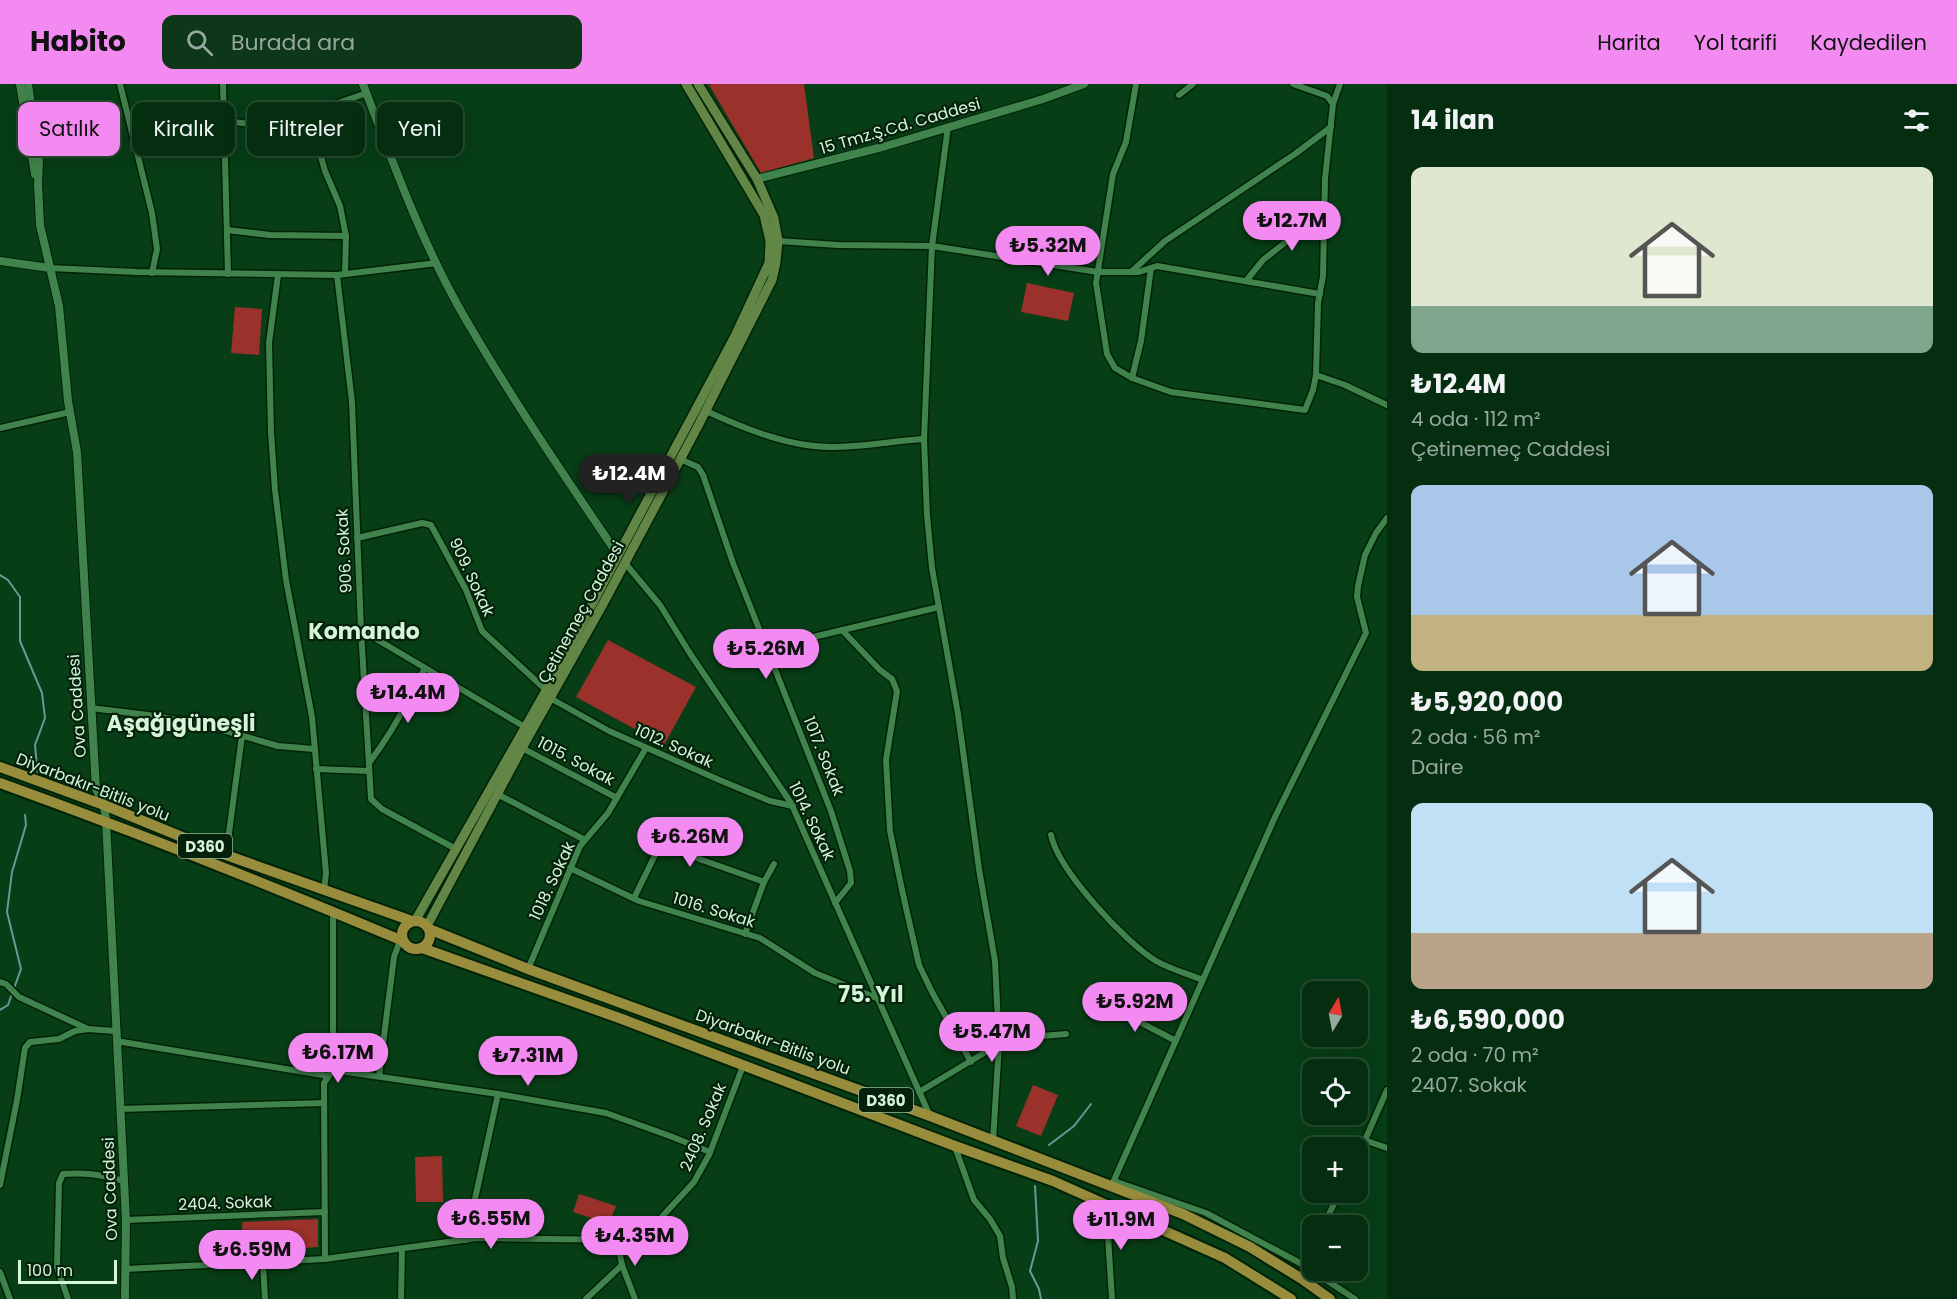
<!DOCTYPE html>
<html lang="tr">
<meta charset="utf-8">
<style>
body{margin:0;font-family:Poppins,sans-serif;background:#0e3619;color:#f1f3f6;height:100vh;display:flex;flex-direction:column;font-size:22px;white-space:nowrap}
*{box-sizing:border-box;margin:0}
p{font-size:20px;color:#97a89f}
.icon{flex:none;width:33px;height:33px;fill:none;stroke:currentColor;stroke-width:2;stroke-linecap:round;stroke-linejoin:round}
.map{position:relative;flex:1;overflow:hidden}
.details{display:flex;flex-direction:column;background:#052e10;width:570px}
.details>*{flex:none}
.guide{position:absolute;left:18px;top:18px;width:570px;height:54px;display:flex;gap:12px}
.needle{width:39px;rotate:10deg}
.fabs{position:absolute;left:1302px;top:897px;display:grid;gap:12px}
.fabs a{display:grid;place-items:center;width:66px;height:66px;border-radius:12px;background:#052e10;box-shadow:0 6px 24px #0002,0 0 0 2px #264a30;font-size:30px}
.scale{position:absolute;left:18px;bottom:15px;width:99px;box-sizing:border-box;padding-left:6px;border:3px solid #d4f6d7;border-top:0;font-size:16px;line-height:21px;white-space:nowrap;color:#d4f6d7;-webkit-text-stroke:4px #05210b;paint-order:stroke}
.price{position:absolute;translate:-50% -51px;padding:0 14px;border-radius:21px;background:#f38af1;color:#111;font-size:20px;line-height:39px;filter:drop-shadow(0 2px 3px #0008)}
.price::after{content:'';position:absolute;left:50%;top:36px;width:18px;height:14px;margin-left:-9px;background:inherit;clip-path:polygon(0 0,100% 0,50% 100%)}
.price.active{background:#222;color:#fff}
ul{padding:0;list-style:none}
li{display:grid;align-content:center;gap:12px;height:318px;padding:0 24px}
li span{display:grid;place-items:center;height:186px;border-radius:12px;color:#555}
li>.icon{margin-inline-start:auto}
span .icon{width:108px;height:108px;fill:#fffc;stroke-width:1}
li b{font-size:26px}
h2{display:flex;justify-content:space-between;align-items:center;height:72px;padding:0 24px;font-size:26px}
.pill{padding:0 21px;border-radius:12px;background:#052e10;box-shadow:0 6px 24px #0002,0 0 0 2px #264a30;font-size:21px;line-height:54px}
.pill.active{background:#f38af1;color:#111}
header{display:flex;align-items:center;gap:36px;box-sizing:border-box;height:84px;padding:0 30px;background:#f38af1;color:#111}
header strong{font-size:28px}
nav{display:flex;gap:33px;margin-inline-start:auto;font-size:21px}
.search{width:420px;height:54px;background:#0e3619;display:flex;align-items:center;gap:15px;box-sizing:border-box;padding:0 21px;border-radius:12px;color:#97a89f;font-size:22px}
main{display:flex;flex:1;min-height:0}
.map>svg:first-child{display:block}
</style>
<header>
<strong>Habito</strong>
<div class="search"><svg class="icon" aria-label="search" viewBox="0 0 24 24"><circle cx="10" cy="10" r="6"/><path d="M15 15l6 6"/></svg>Burada ara</div>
<nav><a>Harita</a><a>Yol tarifi</a><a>Kaydedilen</a></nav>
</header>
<main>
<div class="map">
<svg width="1387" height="1215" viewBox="0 0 1387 1215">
<rect width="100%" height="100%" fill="#073e16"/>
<g fill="#9a312a">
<path d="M712,0H804L814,74L761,89L709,1Z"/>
<path d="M1027,199L1074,209L1068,237L1021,228Z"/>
<path d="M235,223L262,225L259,271L231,269Z"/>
<path d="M608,556L696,603L664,661L576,613Z"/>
<path d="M1033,1001L1058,1011L1041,1052L1016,1042Z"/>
<path d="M442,1072L443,1118H416L415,1073Z"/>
<path d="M579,1110L616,1122L609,1140L573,1128Z"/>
<path d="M318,1135V1163L243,1169L242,1138Z"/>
</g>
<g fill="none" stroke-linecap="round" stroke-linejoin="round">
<g stroke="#659a97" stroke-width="2">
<path d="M0,491L8,496L20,513V557L42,609L45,634L35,661L38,692"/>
<path d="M0,926L8,921L21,885L7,828L12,788L26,741L25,731"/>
<path d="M1049,1061L1074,1042L1091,1020"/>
<path d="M1035,1102L1038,1157L1030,1187L1039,1205L1041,1215"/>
</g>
<defs>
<g id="minor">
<path d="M120,0L152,129L157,165L152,189"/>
<path d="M223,0L228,190"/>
<path d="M1136,0L1126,58L1113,90L1096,199L1107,270L1115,284L1132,294L1141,257L1151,184"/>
<path d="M1179,11L1193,0"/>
<path d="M1333,20L1340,0"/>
<path d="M309,30L325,87L340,122L346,152L345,190"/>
<path d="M224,37L251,40L286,37L367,9"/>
<path d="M948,43L932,162L924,355L927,431L932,484L958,630L979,785L995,877L999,960L993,1057"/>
<path d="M227,146L270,151L346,152"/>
<path d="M778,157L838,161L932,162L1098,188H1139L1157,182L1320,210"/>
<path d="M50,184L137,188L337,191L437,179"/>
<path d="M1131,188L1165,157L1295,70L1331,43"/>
<path d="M278,191L269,259L271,348L275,406L286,496L312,633L326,789L324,806"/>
<path d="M337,191L352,318L361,546L371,715L382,725L456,765"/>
<path d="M1246,197L1263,176L1325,127"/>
<path d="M1316,291L1345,301L1387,321"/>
<path d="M1132,294L1171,308L1305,326L1313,306L1316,291L1318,219L1323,192L1325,95L1333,20L1327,12L1293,0"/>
<path d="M706,327C743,344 789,363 830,363C861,363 893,357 924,355"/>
<path d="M0,344L70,328"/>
<path d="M680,375L698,383L703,391L733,479L831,727L850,787L851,799L835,819"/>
<path d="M357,454L422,439L431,441L466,506L482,547L546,606"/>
<path d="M625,479L660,521L691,571L791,719L930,1032"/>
<path d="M361,546L525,643"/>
<path d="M842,546L880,586L892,595L897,607L886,676L890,747L902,806L919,881L932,908L971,978"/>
<path d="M768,569L809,554L939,523"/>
<path d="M550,614L609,647L717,695L770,717L793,722"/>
<path d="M91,624L148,631L198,639L278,662L314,665"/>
<path d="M522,664L617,714"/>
<path d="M369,679C384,659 398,637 409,614C414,603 418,594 425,585"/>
<path d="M316,685L369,687"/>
<path d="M499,711L585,756"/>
<path d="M1051,751C1058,786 1126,859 1156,877C1170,885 1188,890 1203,896"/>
<path d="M226,771L242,652"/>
<path d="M570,784L639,817L760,854L815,889L879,915"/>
<path d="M634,814L660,761L764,798"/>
<path d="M745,850L764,798L774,780"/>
<path d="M528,885L580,762L608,729L646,664"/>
<path d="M0,898L6,900L19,913L88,945"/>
<path d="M1105,920L1176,957"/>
<path d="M116,957L329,992"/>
<path d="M333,986L498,1010L606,1029L670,1052L710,1068"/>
<path d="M379,992L394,873L398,862L403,857"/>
<path d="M919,1008L999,960L1019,954L1066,950"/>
<path d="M120,1025L324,1019"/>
<path d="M1364,1056L1387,1064"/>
<path d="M955,1063L974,1116L990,1135L1000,1152L1003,1174L1012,1203L1013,1215"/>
<path d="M1358,1072L1387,1006"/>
<path d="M1114,1097L1206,1129L1302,1180L1355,1215"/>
<path d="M0,1101L17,1016L25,964L30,958L59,955L75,947L88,945L115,947"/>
<path d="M1111,1103L1275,733L1366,549L1357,513L1358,502L1365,471L1376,449L1387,434"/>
<path d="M1106,1121L1112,1215"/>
<path d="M126,1136L325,1128"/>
<path d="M1323,1142L1340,1108"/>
<path d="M466,1156L498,1010"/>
<path d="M617,1156L622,1181L635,1215"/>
<path d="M325,1175L324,999L333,986V827"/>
<path d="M263,1178L265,1215"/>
<path d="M1302,1180L1312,1161"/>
<path d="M125,1185L325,1175L477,1154L625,1156L640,1153L658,1137L694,1098L709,1071L743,982"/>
<path d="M0,1188L10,1215"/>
<path d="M68,1215L57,1183L59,1099L63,1090C85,1088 102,1091 124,1097"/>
<path d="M401,1215L402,1165"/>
<path d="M586,1215L622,1181"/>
</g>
<g id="tertiary">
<path d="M20,0L35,90"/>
<path d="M28,0L39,78L38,100L40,141L59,222L68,317L77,368L96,705L104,721L106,737L126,1136L125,1215"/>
<path d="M363,0C393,79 422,160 465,234C512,315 565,393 618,471"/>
<path d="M757,95L886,62L1043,15L1084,0"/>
<path d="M0,177L50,184"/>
</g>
<g id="secondary">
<path d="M415,837L543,612L736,250L769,179L770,157L764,131L686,0"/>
<path d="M427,842L522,664L603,520L697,344L772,196L776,178L778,157L774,134L757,95L698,0"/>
</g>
<g id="trunk">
<path d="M0,683L104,721L226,771L412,837"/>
<path d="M0,699C136,748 270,801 403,857"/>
<circle cx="416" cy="851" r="14"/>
<path d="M429,845L528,885L930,1032L1183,1130L1250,1163L1302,1195L1330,1215"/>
<path d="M422,864L622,935L955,1062L1053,1097L1225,1174L1291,1215"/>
</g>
</defs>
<use href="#minor" stroke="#002207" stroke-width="9"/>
<use href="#tertiary" stroke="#002207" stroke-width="10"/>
<use href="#secondary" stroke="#002207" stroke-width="12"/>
<use href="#trunk" stroke="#002207" stroke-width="14"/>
<use href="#minor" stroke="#40834c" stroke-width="6"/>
<use href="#tertiary" stroke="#40834c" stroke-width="8"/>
<use href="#secondary" stroke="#618646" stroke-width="9"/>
<use href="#trunk" stroke="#988c3d" stroke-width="10"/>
</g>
<g text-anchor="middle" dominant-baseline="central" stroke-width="4.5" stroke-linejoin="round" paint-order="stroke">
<g fill="#05210b" stroke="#96b69a" stroke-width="1.5">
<rect x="178" y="750" width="54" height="24" rx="4.5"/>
<rect x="859" y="1004" width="54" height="24" rx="4.5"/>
</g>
<g font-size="15" font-weight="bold" fill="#d4f6d7">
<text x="205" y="762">D360</text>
<text x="886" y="1016">D360</text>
</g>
<g font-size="16" fill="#d4f6d7" stroke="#05210b">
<text transform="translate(900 42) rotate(-16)">15 Tmz.Ş.Cd. Caddesi</text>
<text transform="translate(344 467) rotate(-93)">906. Sokak</text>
<text transform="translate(472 493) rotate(65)">909. Sokak</text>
<text transform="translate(581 528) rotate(-61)">Çetinemeç Caddesi</text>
<text transform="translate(77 622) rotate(-94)">Ova Caddesi</text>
<text transform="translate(674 662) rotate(24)">1012. Sokak</text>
<text transform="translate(824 672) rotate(68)">1017. Sokak</text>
<text transform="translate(576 677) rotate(28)">1015. Sokak</text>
<text transform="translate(93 703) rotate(21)">Diyarbakır-Bitlis yolu</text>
<text transform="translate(812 737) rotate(64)">1014. Sokak</text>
<text transform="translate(552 797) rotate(-65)">1018. Sokak</text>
<text transform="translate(714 826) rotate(17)">1016. Sokak</text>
<text transform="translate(773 958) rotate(20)">Diyarbakır-Bitlis yolu</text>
<text transform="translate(703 1043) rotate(-67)">2408. Sokak</text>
<text transform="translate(110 1105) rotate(-92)">Ova Caddesi</text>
<text transform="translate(225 1119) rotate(-2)">2404. Sokak</text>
</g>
<g font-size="22" font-weight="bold" fill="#d4f6d7" stroke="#05210b">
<text x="364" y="547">Komando</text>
<text x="181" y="639">Aşağıgüneşli</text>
<text x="871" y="910">75. Yıl</text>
</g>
</g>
</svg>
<div class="fabs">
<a><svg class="needle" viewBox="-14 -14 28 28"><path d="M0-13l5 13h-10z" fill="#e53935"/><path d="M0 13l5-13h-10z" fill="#97a89f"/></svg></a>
<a><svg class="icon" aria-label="locate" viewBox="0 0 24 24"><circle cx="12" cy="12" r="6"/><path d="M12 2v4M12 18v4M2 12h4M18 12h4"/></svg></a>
<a>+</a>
<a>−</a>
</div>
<div class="scale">100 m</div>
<b class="price" style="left:1292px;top:168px">₺12.7M</b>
<b class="price" style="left:1048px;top:193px">₺5.32M</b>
<b class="price active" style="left:629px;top:421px">₺12.4M</b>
<b class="price" style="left:766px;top:596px">₺5.26M</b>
<b class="price" style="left:408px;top:640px">₺14.4M</b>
<b class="price" style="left:690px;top:784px">₺6.26M</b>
<b class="price" style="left:1135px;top:949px">₺5.92M</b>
<b class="price" style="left:992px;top:979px">₺5.47M</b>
<b class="price" style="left:338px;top:1000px">₺6.17M</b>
<b class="price" style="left:528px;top:1003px">₺7.31M</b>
<b class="price" style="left:491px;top:1166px">₺6.55M</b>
<b class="price" style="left:1121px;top:1167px">₺11.9M</b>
<b class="price" style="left:635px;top:1183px">₺4.35M</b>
<b class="price" style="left:252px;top:1197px">₺6.59M</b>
<div class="guide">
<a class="pill active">Satılık</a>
<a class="pill">Kiralık</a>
<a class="pill">Filtreler</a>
<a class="pill">Yeni</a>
</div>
</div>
<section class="details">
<h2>14 ilan<svg class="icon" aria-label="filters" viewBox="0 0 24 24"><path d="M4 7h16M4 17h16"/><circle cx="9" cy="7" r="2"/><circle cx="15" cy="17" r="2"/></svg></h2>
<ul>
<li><span style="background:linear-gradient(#dfe7d0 75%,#7fa58c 0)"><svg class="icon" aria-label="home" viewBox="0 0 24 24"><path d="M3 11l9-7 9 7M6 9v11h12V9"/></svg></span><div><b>₺12.4M</b><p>4 oda · 112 m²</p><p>Çetinemeç Caddesi</p></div></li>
<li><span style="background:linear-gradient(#a9c7e8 70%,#c2b280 0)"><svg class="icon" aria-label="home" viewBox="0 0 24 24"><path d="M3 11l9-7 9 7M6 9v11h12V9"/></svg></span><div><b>₺5,920,000</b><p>2 oda · 56 m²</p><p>Daire</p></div></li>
<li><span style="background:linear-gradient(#bfe0f5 70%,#b9a48a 0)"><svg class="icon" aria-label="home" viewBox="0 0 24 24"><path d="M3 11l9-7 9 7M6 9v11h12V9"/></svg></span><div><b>₺6,590,000</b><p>2 oda · 70 m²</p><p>2407. Sokak</p></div></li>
</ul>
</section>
</main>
